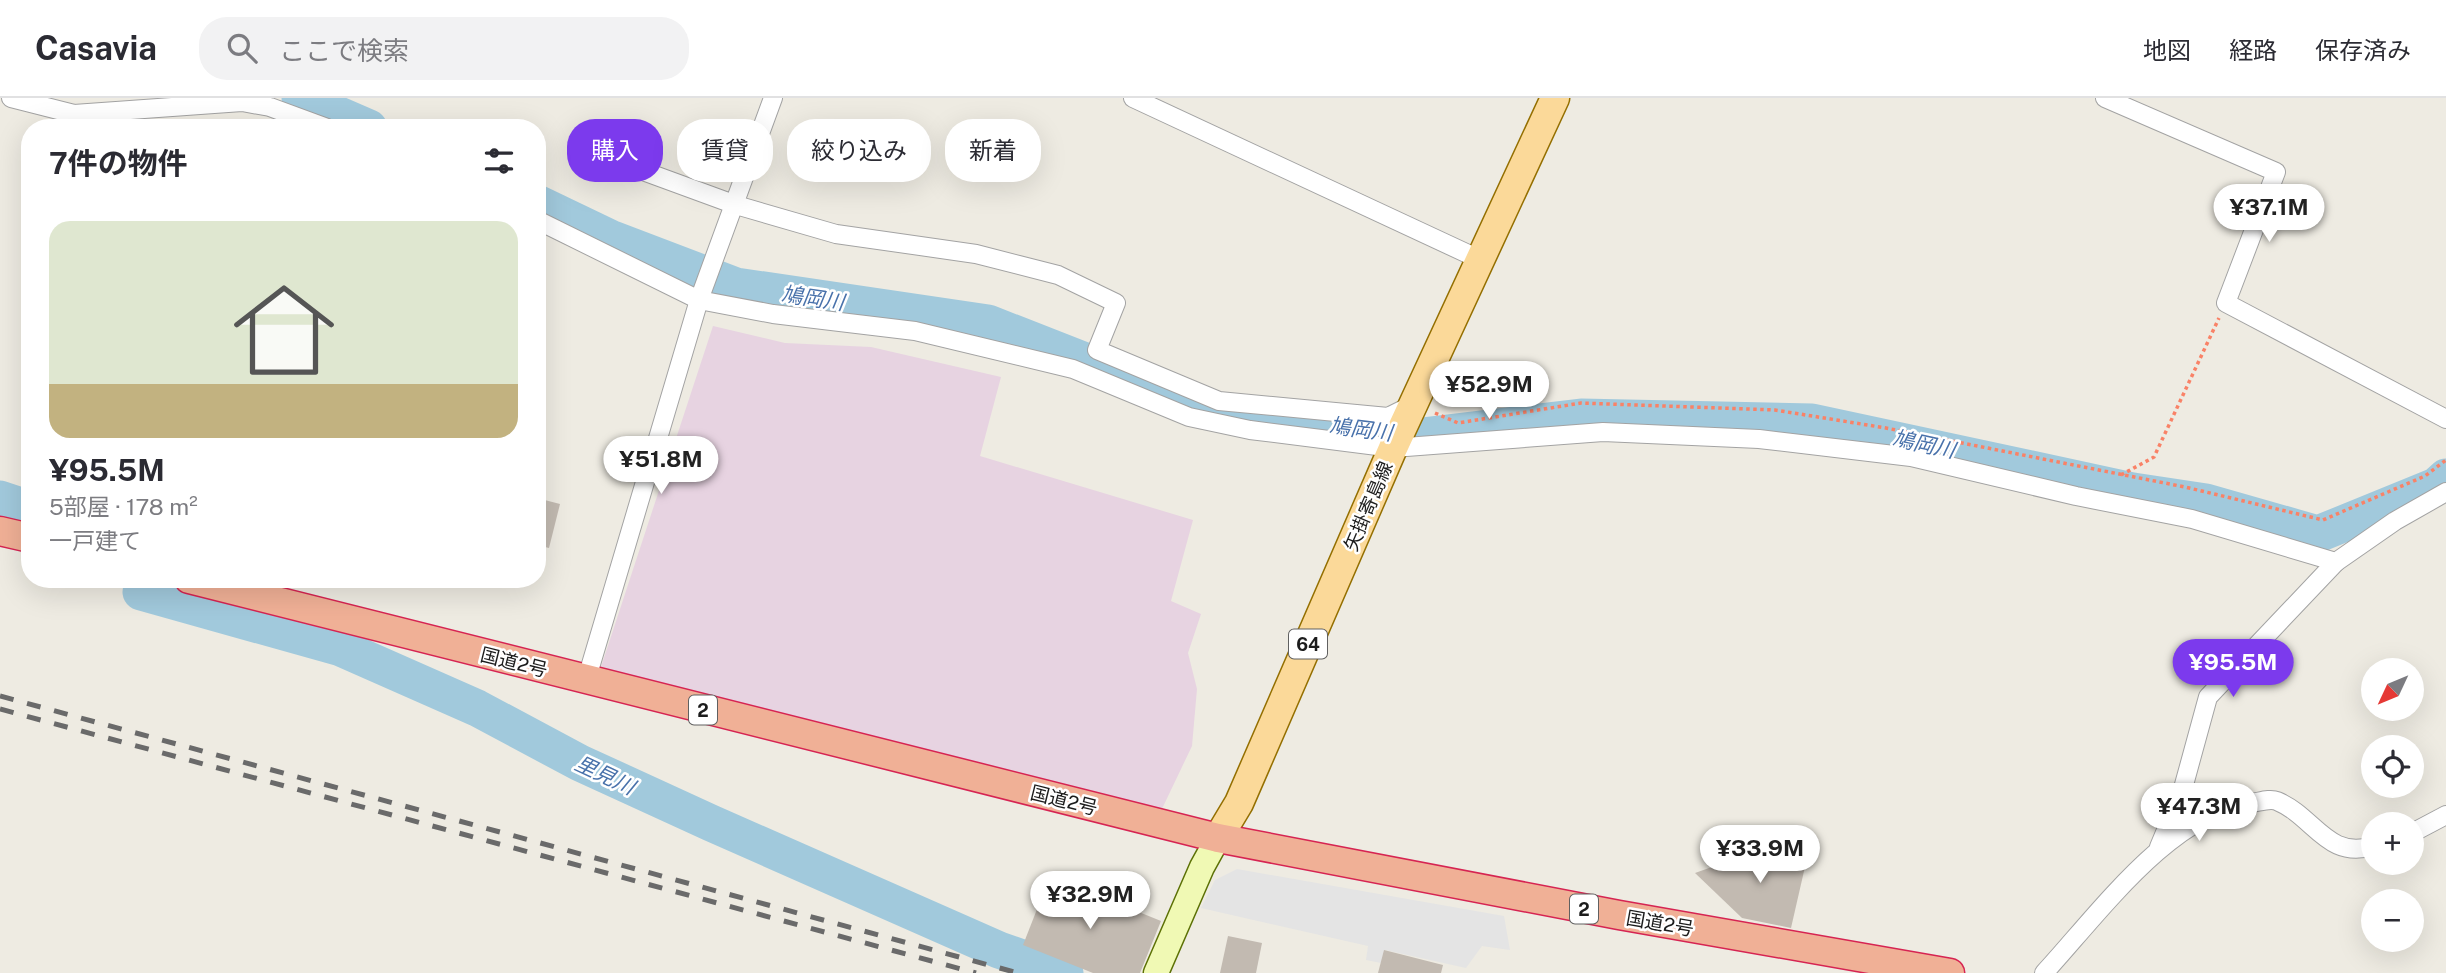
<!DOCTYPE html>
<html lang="ja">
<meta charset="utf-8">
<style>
body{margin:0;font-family:"Public Sans","Noto Sans JP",sans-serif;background:#f2f2f3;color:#2b2b33;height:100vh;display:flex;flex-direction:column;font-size:26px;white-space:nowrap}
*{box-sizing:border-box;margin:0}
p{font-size:23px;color:#7c7c81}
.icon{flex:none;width:38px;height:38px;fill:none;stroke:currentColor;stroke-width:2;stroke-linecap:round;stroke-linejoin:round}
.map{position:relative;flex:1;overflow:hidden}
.details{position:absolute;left:21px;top:21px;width:525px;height:469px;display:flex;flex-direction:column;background:#fff;border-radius:28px;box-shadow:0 7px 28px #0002}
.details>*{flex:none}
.hud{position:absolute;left:567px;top:21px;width:665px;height:63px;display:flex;gap:14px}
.needle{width:46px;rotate:226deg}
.controls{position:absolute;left:2361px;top:560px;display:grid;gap:14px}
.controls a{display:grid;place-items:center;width:63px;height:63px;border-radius:50%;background:#fff;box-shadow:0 7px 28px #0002;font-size:35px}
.price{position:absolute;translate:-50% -60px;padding:0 16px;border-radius:24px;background:#fff;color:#222;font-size:23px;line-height:46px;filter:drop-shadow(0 2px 4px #0008)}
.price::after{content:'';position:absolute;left:50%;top:42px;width:21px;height:16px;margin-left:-10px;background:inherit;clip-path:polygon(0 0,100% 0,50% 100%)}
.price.on{background:#7c3aed;color:#fff}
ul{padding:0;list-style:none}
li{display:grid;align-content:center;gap:14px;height:371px;padding:0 28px}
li+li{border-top:2px solid #e1e1e2}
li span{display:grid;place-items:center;height:217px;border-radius:21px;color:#555}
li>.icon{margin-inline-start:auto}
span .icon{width:126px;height:126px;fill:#fffc;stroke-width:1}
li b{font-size:30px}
h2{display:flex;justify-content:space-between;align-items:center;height:84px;padding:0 28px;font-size:30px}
.chip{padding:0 24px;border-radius:28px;background:#fff;box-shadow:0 7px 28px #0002;font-size:24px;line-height:63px}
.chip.on{background:#7c3aed;color:#fff}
header{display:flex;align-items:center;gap:42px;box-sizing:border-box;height:98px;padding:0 35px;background:#fff;border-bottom:2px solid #e1e1e2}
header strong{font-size:33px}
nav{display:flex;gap:38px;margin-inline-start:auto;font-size:24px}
.search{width:490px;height:63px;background:#f2f2f3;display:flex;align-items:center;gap:18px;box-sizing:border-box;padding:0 24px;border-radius:28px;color:#7c7c81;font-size:26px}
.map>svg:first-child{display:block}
</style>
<header>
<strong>Casavia</strong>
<div class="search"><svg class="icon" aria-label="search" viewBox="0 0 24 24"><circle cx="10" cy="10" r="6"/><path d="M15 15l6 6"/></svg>ここで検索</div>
<nav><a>地図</a><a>経路</a><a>保存済み</a></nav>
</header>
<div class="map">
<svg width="2446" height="875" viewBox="0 0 2446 875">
<rect width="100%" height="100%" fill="#eeebe2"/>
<path fill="#e7d3e1" d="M713,228L785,245L871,249L1001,279L980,358L1193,422L1171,503L1201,516L1188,555L1197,591L1192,648L1160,715L600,572Z"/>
<path fill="#e4e4e4" d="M1237,771L1504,818L1510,852L1482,848L1466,870L1385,852L1381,865L1366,862L1368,848L1201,810L1215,782Z"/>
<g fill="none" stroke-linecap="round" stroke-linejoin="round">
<g stroke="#a1c9dc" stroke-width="37">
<path d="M300,0L369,30"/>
<path d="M537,105L610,140L736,188L988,225L1210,312L1422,338L1581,319L1812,324L2133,393L2206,404L2318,436L2436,388L2446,379"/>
<path d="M0,401L30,411"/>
<path d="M141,494L341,550L477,610L580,665L711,725L999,852L1065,875"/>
</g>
</g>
<g fill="#c2bab1">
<path d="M537,400L560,406L549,450L537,447Z"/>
<path d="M1768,749L1807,760L1791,830L1742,820L1695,775Z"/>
<path d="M1050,778L1161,823L1140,875H1093L1023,847Z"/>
<path d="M1228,838L1262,845L1256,875H1220Z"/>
<path d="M1384,852L1443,867L1441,875H1378Z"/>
</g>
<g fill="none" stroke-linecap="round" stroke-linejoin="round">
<defs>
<g id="minor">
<path d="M11,0L74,16L242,4L270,9L327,30"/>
<path d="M1133,0L1481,162"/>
<path d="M2105,0L2276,74L2226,205L2446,321"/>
<path d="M624,66L736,107L836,136L976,156L1058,177L1116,205L1097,252L1219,303L1388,319L1414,306"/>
<path d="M537,122L699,202L773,216L915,233L1073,271L1189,319L1250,332L1393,350L1603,334L1759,341L1911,359L2076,398L2192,421L2336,464L2395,423L2446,394"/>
<path d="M586,583L699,202L773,0"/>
<path d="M2412,735L2446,717"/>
<path d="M2159,749L2182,694L2208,599L2336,464"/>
<path d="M2044,875C2096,819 2172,713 2251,705C2259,704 2270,700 2277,703C2315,719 2327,762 2373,748"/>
</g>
<path id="secondary" d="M1156,875L1202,769L1218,740"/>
<path id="primary" d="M1218,740L1239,705L1393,350L1555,0"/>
<g id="trunk">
<path d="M0,433L30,440"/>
<path d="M189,481L1218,740L1619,817L1950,875"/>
</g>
</defs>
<use href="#minor" stroke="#a3a3a3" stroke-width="20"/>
<use href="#secondary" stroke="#5c7105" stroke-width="27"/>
<use href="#primary" stroke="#946f00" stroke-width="31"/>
<use href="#trunk" stroke="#d62452" stroke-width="31"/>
<g stroke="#f98267" stroke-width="3.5" stroke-dasharray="3.5 3.5" stroke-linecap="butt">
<path d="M1435,315L1458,325L1581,305L1775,312L1886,330L2185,389L2323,422L2425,378L2446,362"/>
<path d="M2121,377L2154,359L2219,220"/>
</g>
<use href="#minor" stroke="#fff" stroke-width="18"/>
<use href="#secondary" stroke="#f0f9b4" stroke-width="24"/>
<use href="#primary" stroke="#fbd999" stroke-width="28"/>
<use href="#trunk" stroke="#f0b096" stroke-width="28"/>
<g stroke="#6a6a6a" stroke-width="5" stroke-dasharray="14 14" stroke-linecap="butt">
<path d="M0,598L1018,875"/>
<path d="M0,611L976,875"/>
</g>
</g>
<g text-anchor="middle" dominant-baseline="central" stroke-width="5" stroke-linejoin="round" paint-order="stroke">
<g fill="#fff" stroke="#606060" stroke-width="2">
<rect x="1289" y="531.5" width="38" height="29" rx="5"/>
<rect x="689" y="597.5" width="28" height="29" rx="5"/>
<rect x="1570" y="796.5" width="28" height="29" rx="5"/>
</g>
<g font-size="18" font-weight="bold" fill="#1c1c1c">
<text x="1308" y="546">64</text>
<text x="703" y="612">2</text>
<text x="1584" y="811">2</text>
</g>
<g font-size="19" fill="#1c1c1c" stroke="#fff">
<text transform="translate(1368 408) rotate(-67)">矢掛寄島線</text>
<text transform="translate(514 564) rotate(14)">国道2号</text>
<text transform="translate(1064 702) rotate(14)">国道2号</text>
<text transform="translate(1660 825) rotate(10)">国道2号</text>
</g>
<g font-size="21" font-style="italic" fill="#4972ab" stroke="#fff">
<text transform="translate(813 200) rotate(8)">鳩岡川</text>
<text transform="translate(1361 331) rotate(7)">鳩岡川</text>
<text transform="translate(1924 346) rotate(12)">鳩岡川</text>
<text transform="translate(605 677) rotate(25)">里見川</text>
</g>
</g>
</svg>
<div class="controls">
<a><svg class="needle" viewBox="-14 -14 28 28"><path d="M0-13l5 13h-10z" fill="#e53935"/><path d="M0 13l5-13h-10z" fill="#7c7c81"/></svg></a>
<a><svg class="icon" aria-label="locate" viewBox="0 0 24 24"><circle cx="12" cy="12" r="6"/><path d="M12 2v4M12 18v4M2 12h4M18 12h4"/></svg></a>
<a>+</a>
<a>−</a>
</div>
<b class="price" style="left:2269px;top:146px">¥37.1M</b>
<b class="price" style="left:1489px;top:323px">¥52.9M</b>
<b class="price" style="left:661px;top:398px">¥51.8M</b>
<b class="price on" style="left:2233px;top:601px">¥95.5M</b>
<b class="price" style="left:2199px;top:745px">¥47.3M</b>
<b class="price" style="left:1760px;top:787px">¥33.9M</b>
<b class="price" style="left:1090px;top:833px">¥32.9M</b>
<div class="hud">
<a class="chip on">購入</a>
<a class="chip">賃貸</a>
<a class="chip">絞り込み</a>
<a class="chip">新着</a>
</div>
<section class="details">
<h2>7件の物件<svg class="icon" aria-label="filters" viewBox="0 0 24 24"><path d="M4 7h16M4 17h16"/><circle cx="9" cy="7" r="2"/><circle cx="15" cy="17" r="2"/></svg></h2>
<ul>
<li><span style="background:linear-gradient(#dfe7d0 75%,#c2b280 0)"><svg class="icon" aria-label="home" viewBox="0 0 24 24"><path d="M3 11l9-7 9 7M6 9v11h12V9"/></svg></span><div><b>¥95.5M</b><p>5部屋 · 178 m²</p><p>一戸建て</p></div></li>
</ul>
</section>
</div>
